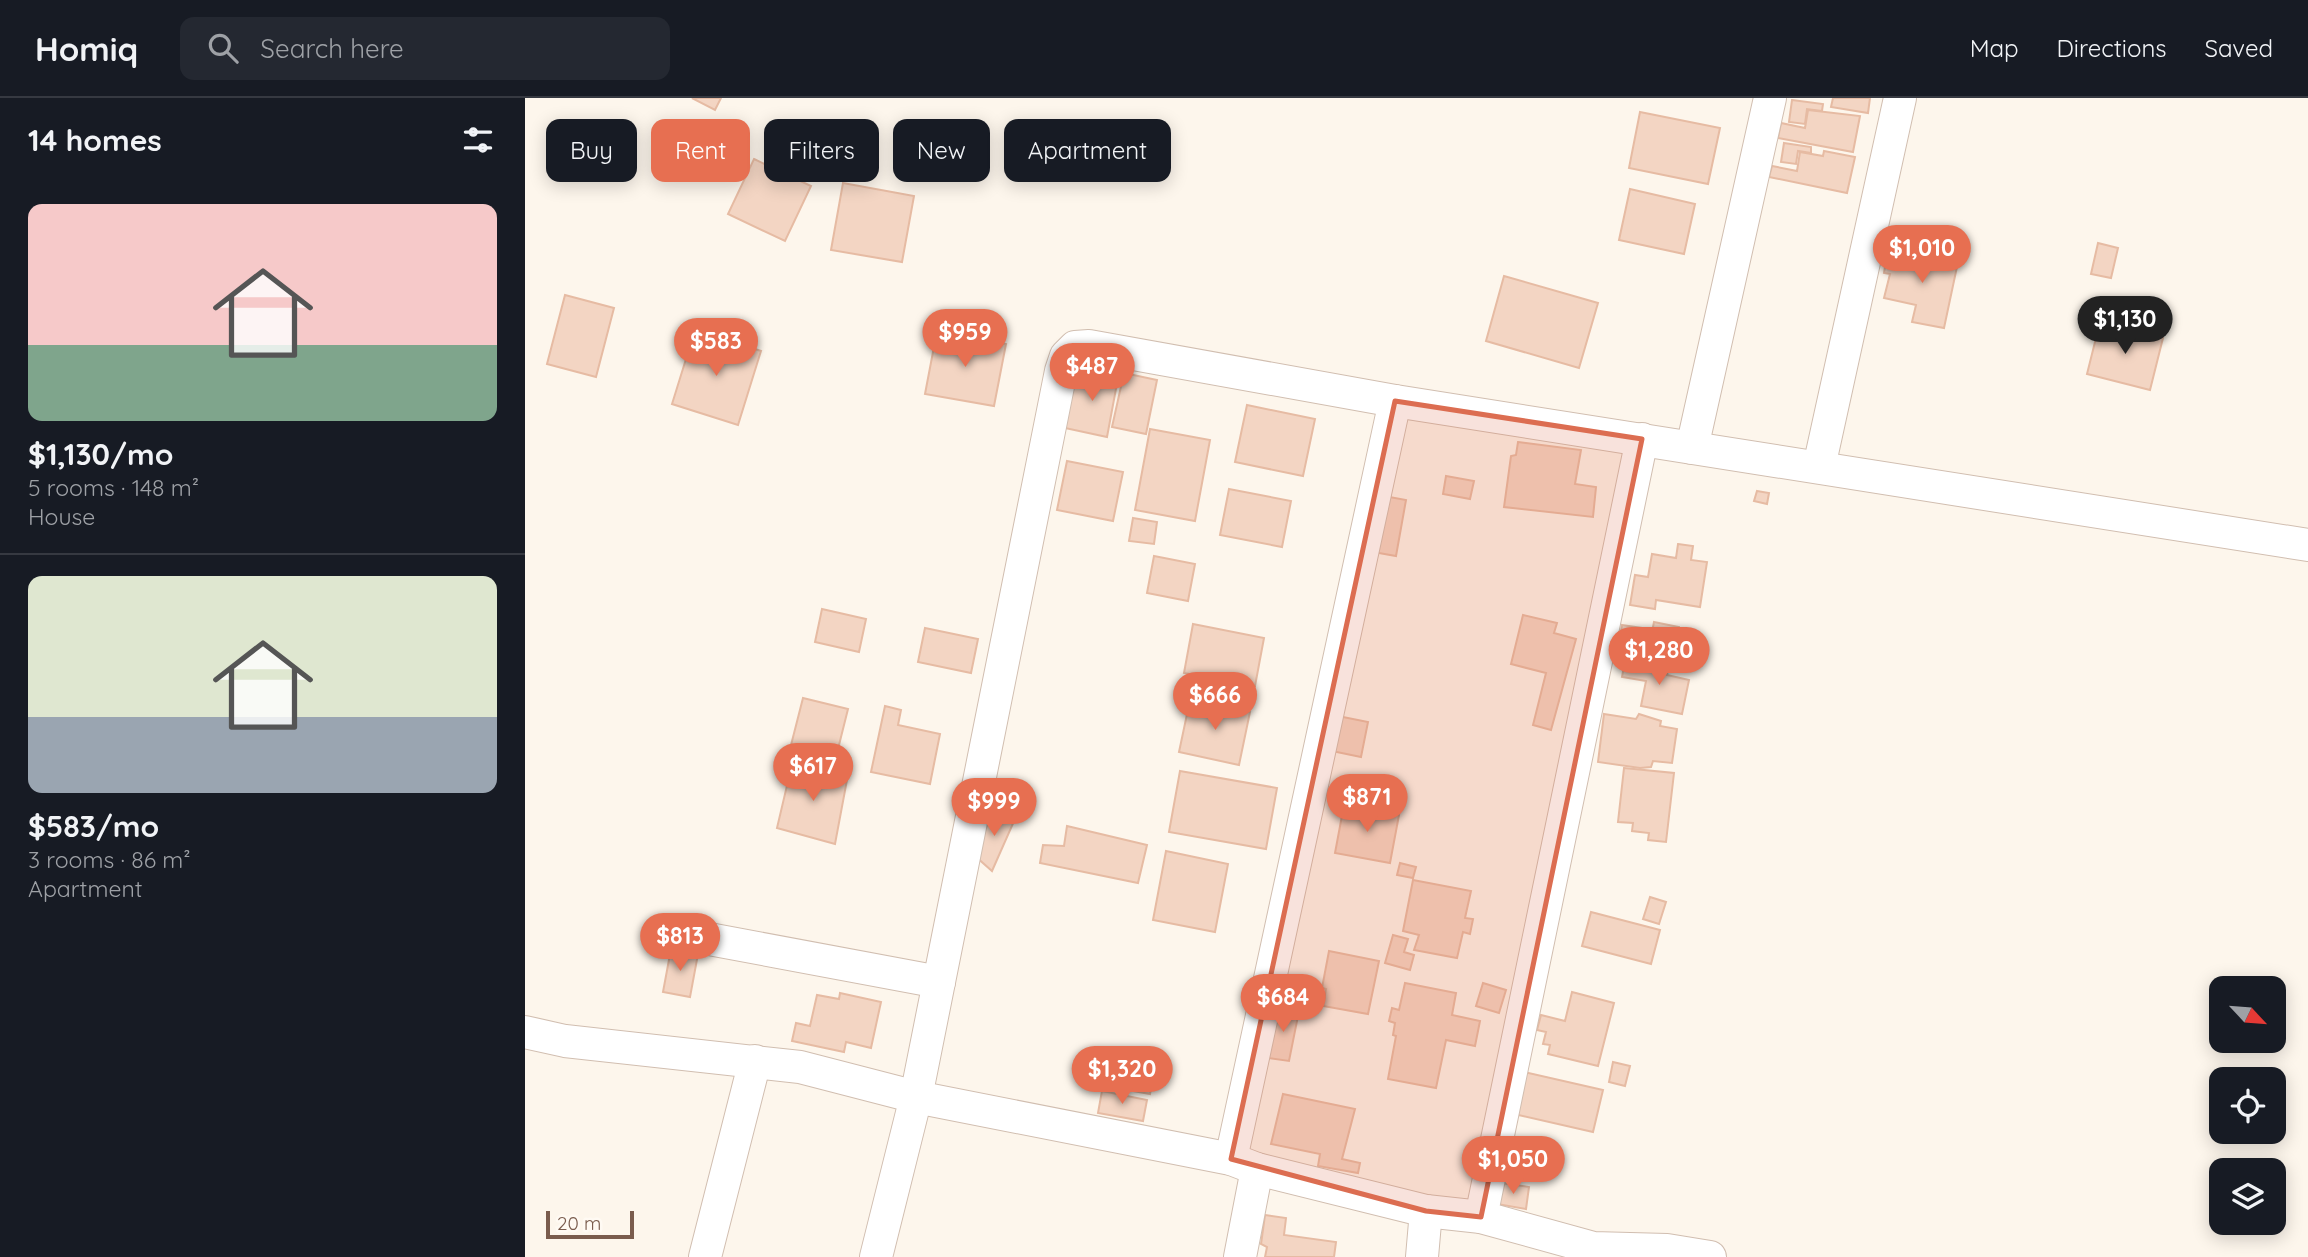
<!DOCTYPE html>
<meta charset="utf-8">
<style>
body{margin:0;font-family:Quicksand,sans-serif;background:#242831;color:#f1f3f6;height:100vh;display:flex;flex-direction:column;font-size:26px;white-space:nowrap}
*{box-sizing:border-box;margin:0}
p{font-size:23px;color:#9ea1a6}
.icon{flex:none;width:38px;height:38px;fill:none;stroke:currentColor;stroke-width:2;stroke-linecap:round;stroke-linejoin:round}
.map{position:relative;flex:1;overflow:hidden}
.drawer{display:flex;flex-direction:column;background:#171b24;width:525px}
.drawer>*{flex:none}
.guide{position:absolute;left:21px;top:21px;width:665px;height:63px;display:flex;gap:14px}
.needle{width:46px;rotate:116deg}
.controls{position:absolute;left:1684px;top:878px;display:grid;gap:14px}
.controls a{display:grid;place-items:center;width:77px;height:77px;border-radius:14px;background:#171b24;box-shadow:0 4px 18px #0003;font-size:35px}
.scale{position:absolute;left:21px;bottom:18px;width:88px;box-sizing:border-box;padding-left:7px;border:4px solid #7a5c4d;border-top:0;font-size:19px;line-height:24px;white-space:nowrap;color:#7a5c4d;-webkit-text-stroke:5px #fffaf3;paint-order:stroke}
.price{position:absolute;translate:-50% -60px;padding:0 16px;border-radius:24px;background:#e76f51;color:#fff;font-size:23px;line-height:46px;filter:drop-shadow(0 2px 4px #0008)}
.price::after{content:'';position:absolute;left:50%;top:42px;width:21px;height:16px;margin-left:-10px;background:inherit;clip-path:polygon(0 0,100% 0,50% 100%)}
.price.on{background:#222;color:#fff}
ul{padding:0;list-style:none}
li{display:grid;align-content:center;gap:14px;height:371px;padding:0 28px}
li+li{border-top:2px solid #363941}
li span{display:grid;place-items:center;height:217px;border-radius:14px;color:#555}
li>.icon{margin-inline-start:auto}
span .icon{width:126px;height:126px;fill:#fffc;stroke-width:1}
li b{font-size:30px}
h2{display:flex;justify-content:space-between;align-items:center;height:84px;padding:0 28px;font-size:30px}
.tag{padding:0 24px;border-radius:14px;background:#171b24;box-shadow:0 4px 18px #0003;font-size:24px;line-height:63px}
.tag.on{background:#e76f51;color:#fff}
header{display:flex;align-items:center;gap:42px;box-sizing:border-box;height:98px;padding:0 35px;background:#171b24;border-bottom:2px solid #363941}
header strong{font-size:33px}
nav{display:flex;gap:38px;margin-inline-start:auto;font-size:24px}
.search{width:490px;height:63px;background:#242831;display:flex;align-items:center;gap:18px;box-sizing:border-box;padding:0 24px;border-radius:14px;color:#9ea1a6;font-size:26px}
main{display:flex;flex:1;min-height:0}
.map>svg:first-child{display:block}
</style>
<header>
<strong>Homiq</strong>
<div class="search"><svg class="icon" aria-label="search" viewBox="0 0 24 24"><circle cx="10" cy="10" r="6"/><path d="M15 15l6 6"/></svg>Search here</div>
<nav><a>Map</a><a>Directions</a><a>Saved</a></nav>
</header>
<main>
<section class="drawer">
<h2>14 homes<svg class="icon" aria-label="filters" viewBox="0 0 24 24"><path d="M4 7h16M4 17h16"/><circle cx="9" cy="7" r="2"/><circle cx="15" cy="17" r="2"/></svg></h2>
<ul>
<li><span style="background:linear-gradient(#f6c9c9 65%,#7fa58c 0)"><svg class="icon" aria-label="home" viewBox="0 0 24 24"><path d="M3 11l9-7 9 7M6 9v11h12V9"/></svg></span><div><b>$1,130/mo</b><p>5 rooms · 148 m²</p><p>House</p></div></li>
<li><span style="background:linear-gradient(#dfe7d0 65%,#9aa5b1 0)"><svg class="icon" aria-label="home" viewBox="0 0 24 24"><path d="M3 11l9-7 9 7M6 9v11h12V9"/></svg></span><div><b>$583/mo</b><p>3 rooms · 86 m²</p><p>Apartment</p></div></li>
</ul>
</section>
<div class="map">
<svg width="1783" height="1159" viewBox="0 0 1783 1159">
<rect width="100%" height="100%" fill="#fdf6ec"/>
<g fill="#f3d5c3" stroke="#e6bba3" stroke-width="2">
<path d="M167,0H196L190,12Z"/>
<path d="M1308,0H1345L1343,15L1306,9Z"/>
<path d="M1267,2L1298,6L1297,13L1282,11L1280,26L1264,24Z"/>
<path d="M1283,12L1335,18L1328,54L1253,40L1256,25L1280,30Z"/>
<path d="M1115,14L1195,30L1183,86L1104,70Z"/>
<path d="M1259,45L1286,49V55L1273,53L1271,66L1256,64Z"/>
<path d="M1299,53L1330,59L1322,95L1244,79L1247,68L1272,73L1275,54L1298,58Z"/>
<path d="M229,61L286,88L260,143L203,116Z"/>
<path d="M318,85L389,98L377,164L306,152Z"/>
<path d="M1105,91L1170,106L1159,156L1094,142Z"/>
<path d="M1573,145L1593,150L1586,180L1566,176Z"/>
<path d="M1378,153L1433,164L1419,230L1387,224L1391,207L1359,200L1365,176L1359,175L1362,156L1377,160Z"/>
<path d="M979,178L1073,205L1054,270L961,243Z"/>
<path d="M40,197L89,210L71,279L22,266Z"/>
<path d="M1575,224L1638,240L1625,292L1562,276Z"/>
<path d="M170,232L236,253L213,327L147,306Z"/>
<path d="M412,233L481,246L469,308L400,296Z"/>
<path d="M551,272L593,280L582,339L540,330Z"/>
<path d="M599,275L632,282L621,336L587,329Z"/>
<path d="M722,307L790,321L778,378L710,364Z"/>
<path d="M625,331L685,342L670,423L610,412Z"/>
<path d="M993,344L1056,352L1050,386L1071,389L1068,419L979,409L986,358L991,357Z"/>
<path d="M542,363L598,374L588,423L532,412Z"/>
<path d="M921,378L949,383L945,401L918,396Z"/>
<path d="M704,391L766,403L757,449L695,437Z"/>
<path d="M1232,393L1244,395L1242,406L1229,403Z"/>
<path d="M859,398L881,402L871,458L848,454Z"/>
<path d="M608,420L632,424L629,446L604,443Z"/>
<path d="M1153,446L1168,448L1166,462L1182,464L1175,509L1131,502L1130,511L1105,507L1110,477L1123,479L1127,456L1151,460Z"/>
<path d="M629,458L670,466L663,503L622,495Z"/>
<path d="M297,511L341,521L334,554L290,544Z"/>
<path d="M998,517L1032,525L1029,535L1051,541L1026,632L1008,627L1021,575L986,566Z"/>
<path d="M1129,524L1154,529V532L1172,536L1165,573L1121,564Z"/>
<path d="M668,526L739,540L730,588L659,575Z"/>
<path d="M1097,527L1118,530L1113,560L1092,557Z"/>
<path d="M400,530L453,541L446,575L393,564Z"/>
<path d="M1100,563L1143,572L1142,577L1164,582L1157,616L1116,608L1121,583L1097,579Z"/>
<path d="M278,600L323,611L310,663L265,651Z"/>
<path d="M665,602L725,614L714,667L654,654Z"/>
<path d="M360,608L376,612L373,627L415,636L405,686L346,674Z"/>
<path d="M1079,616L1111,621L1114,616L1136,623L1135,628L1152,631L1147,665L1128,663L1126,669L1115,670L1073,664Z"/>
<path d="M808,617L843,624L836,659L802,652Z"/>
<path d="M268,662L322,682L310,746L252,730Z"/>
<path d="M1099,670L1149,675L1141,744L1123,742L1124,735L1107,733L1108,725L1093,724Z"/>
<path d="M655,673L752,690L741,751L644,734Z"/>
<path d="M819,707L874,717L865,765L810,755Z"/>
<path d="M469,709L490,721L467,773L450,758Z"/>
<path d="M542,728L622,747L613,785L515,765L518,747L539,748Z"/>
<path d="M641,753L703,766L690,834L628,822Z"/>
<path d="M875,765L891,769L888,780L872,777Z"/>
<path d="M888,782L946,793L940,820L948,821L945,836L938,834L932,860L889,852L894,837L878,833Z"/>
<path d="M1125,799L1141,804L1134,826L1118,821Z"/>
<path d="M1066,814L1135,832L1126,866L1057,848Z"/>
<path d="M868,837L883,841L879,854L889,857L885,872L860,865Z"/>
<path d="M146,851L173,856L165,899L138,894Z"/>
<path d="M804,853L854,863L843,916L798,908L801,891L797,890Z"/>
<path d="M880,885L931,895L927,917L955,923L950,948L921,942L911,990L863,981L871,938L868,937L870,925L864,923L867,910L874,912Z"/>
<path d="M958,885L981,892L974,915L951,908Z"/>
<path d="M1047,894L1089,905L1073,968L1023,956L1025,947L1018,946L1021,934L1012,932L1016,917L1040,923Z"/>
<path d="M315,895L356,904L346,950L321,944L319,954L267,943L271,925L285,928L292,897L314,901Z"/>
<path d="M753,909L774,913L764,963L743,960Z"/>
<path d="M594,953L632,960L625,996L586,989Z"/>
<path d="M1088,964L1105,968L1100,988L1084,984Z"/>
<path d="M999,974L1078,992L1068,1034L989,1016Z"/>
<path d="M577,993L622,1002L618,1023L573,1015Z"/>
<path d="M758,996L830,1011L817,1061L835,1065L833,1075L793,1068L795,1056L746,1046Z"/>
<path d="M975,1085L1004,1089L1001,1111L972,1106Z"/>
<path d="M740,1117L761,1120L759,1137L811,1144L809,1159H740L742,1149L736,1146Z"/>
</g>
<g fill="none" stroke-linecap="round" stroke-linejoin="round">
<defs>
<g id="street">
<path d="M1167,350L1245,0"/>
<path d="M1294,369L1375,0"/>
<path d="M168,838L414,884"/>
<path d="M0,934L40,943L275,969L391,999L706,1061L732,1071L901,1113L956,1119L1068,1150L1142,1152L1185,1159"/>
<path d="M706,1061L870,303"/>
<path d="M956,1119L1117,341"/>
<path d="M180,1159L230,963"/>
<path d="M351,1159L391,999L536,273L541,258L550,249L564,248L870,303L1783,447"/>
<path d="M715,1159L732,1071"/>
<path d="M897,1159L901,1113"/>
</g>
</defs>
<use href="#street" stroke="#d1beb0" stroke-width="34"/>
<use href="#street" stroke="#fff" stroke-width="32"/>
</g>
<path fill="#dc6d51" fill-opacity="0.2" stroke="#dc6d51" stroke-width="5" stroke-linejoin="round" d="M870,303L1117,341L956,1119L901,1113L706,1061Z"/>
</svg>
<div class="controls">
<a><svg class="needle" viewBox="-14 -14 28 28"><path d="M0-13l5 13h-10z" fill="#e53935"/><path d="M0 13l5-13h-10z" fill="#9ea1a6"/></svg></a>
<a><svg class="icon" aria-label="locate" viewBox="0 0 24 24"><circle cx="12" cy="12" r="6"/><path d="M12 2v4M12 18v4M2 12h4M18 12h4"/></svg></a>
<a><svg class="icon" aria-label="layers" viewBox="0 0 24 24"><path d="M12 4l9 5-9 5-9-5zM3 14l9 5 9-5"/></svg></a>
</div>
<div class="scale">20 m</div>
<b class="price" style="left:1397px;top:187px">$1,010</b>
<b class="price on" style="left:1600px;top:258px">$1,130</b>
<b class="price" style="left:440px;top:271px">$959</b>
<b class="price" style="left:191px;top:280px">$583</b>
<b class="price" style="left:567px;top:305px">$487</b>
<b class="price" style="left:1134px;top:589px">$1,280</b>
<b class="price" style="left:690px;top:634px">$666</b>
<b class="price" style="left:288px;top:705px">$617</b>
<b class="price" style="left:842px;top:736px">$871</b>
<b class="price" style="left:469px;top:740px">$999</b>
<b class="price" style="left:155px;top:875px">$813</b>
<b class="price" style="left:758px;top:936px">$684</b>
<b class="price" style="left:597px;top:1008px">$1,320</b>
<b class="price" style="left:988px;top:1098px">$1,050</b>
<div class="guide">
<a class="tag">Buy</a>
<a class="tag on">Rent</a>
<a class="tag">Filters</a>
<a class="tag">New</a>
<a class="tag">Apartment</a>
</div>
</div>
</main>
